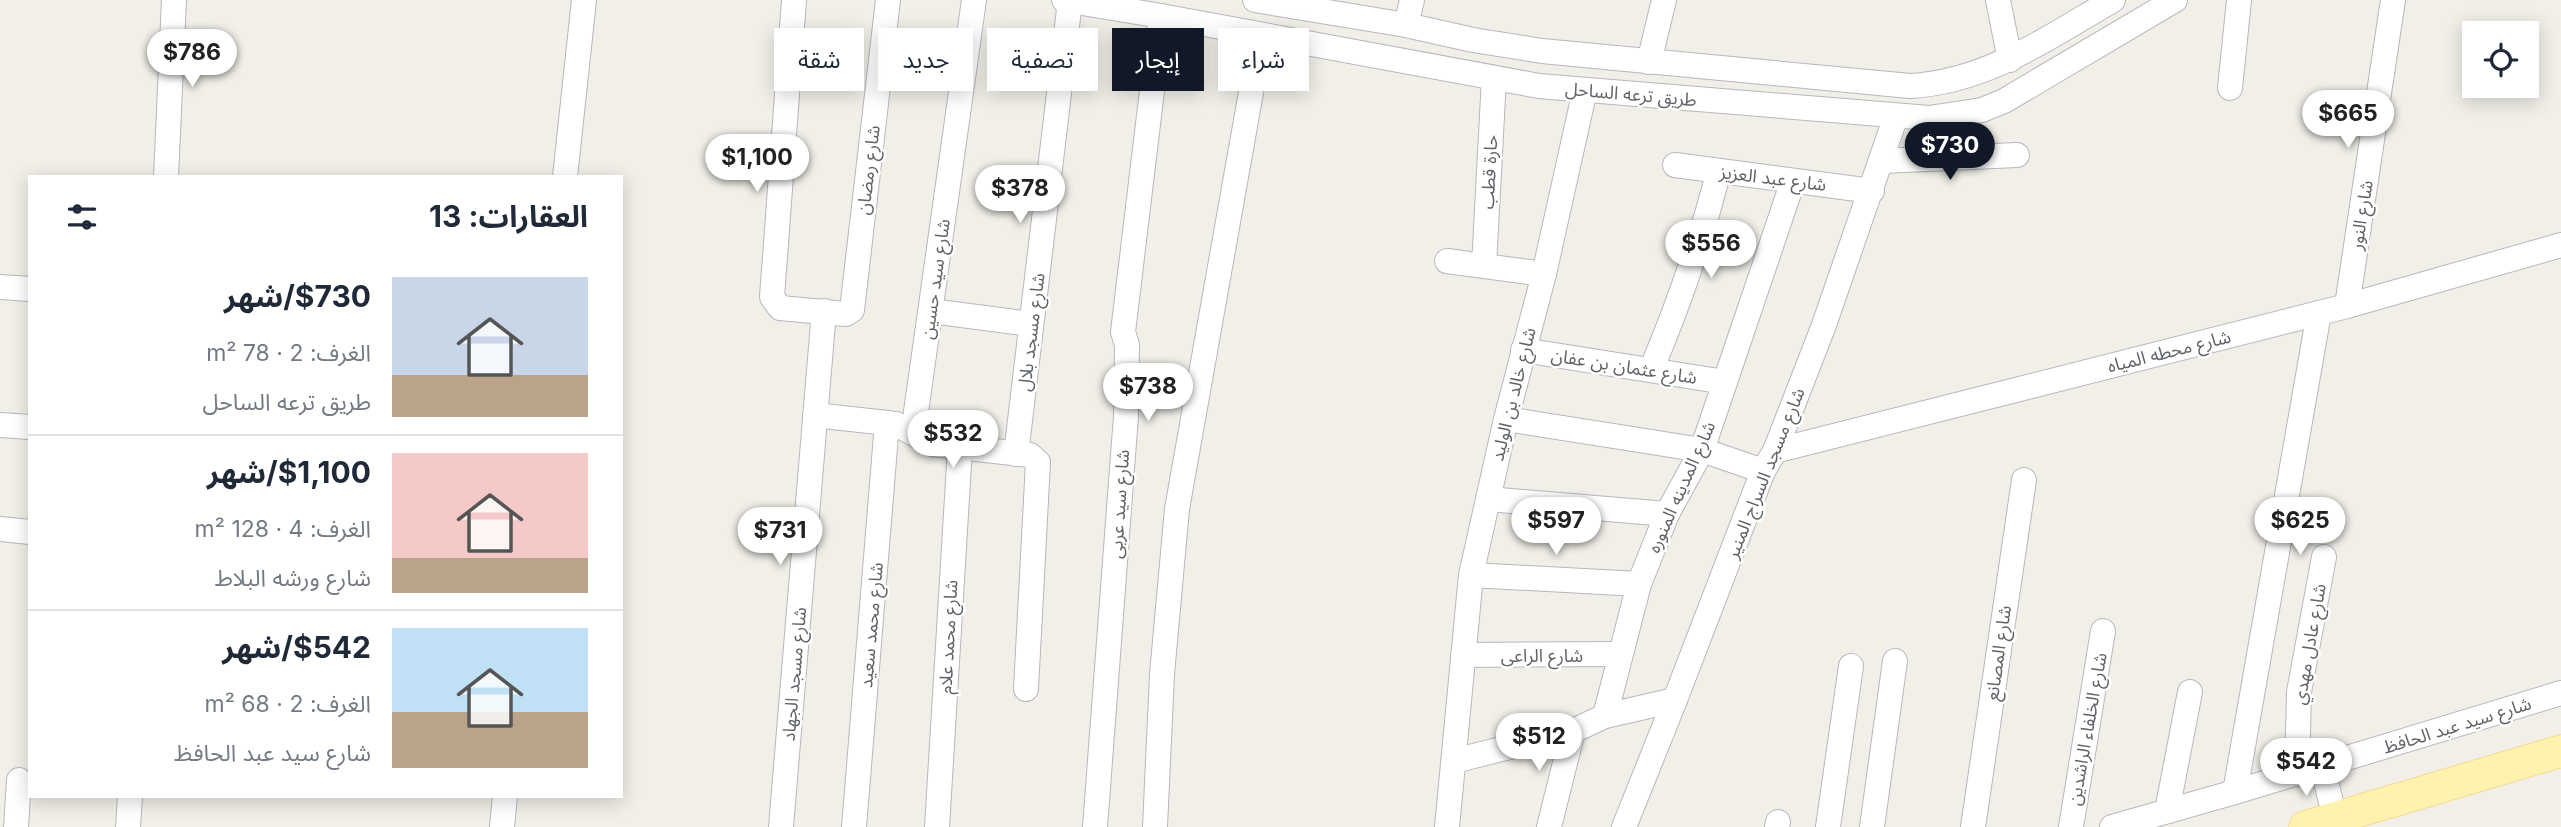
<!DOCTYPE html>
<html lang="ar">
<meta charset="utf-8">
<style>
body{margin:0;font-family:Inter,"Noto Sans Arabic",sans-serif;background:#f6f6f7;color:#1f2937;direction:rtl;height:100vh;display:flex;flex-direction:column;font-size:26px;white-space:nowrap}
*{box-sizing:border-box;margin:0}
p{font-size:23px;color:#747a83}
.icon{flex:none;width:38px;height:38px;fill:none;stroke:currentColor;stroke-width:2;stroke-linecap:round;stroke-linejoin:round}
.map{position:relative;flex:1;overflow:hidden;direction:ltr}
.panel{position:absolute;left:28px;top:175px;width:595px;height:623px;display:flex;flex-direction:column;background:#fff;border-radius:0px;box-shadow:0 4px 18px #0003;direction:rtl}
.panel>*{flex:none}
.hud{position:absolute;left:644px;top:28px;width:665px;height:63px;direction:rtl;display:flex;gap:14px}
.buttons{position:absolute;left:2462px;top:21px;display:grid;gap:14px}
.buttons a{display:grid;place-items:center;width:77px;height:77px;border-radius:0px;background:#fff;box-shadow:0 4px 18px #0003;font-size:35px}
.price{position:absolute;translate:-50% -60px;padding:0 16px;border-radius:24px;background:#fff;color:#222;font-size:23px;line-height:46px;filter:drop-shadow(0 2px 4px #0008)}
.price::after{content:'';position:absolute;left:50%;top:42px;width:21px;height:16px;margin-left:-10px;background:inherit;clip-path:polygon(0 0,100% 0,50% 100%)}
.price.current{background:#111827;color:#fff}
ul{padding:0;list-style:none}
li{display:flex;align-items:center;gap:21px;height:175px;padding:0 35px}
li+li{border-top:2px solid #e0e1e3}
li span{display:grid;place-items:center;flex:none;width:196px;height:140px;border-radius:0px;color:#555}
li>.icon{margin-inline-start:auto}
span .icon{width:84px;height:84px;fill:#fffc;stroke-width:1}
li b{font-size:30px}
h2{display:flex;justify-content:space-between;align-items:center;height:84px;padding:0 35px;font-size:30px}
.tag{padding:0 24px;border-radius:0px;background:#fff;box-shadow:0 4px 18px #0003;font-size:24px;line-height:63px}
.tag.current{background:#111827;color:#fff}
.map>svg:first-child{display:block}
</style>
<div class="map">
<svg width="2561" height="827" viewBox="0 0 2561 827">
<rect width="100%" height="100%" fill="#f1efe8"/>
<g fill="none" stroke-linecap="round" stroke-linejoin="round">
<defs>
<g id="minor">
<path d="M794,0L772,297L780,308L846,314L852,310L888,0"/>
<path d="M1064,0L1161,16L1539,86L1929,118L1982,110L2004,101L2175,0"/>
<path d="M1255,0L1406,25L1473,40L1542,51L1910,86C1987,82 2049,37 2113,0"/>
<path d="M1998,0L2010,60"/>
<path d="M1406,25L1412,0"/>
<path d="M1649,62L1664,0"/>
<path d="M2230,88L2239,0"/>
<path d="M1881,161L2017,155"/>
<path d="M1675,165L1872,191"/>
<path d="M166,177L174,0"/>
<path d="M565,177L584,0"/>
<path d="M1447,261L1544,274"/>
<path d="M1484,266L1494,78"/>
<path d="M0,287L30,289"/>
<path d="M2347,306L2393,0"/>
<path d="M931,311L1031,324"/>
<path d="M1523,350L1725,382"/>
<path d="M1651,370C1679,304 1701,240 1719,171"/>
<path d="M815,415L896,424L932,444L1030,455L1038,462L1026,689"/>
<path d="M1506,419L1702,450L1763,471"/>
<path d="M0,425L30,427"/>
<path d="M913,433L974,0"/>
<path d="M1775,451L2347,306L2561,245"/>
<path d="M1016,454L1070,1"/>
<path d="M1488,499L1667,514"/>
<path d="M0,529L30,532"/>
<path d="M1471,575L1639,584"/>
<path d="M1463,655L1620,654"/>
<path d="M1605,716L1639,584L1667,514L1702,450L1793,181"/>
<path d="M1454,761L1573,731L1605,716L1675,700"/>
<path d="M2322,766L2335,818"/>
<path d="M2297,774L2299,692L2324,557"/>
<path d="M2235,792L2319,313"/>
<path d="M2167,811L2190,692"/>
<path d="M16,827L19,780"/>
<path d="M128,827L130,796"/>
<path d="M502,827L505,796"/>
<path d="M781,827L824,311"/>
<path d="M854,827L887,423"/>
<path d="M937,827L960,448"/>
<path d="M1095,827L1126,416L1127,345L1123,332L1161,16"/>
<path d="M1155,827L1162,674L1177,509L1261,36"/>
<path d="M1447,827L1471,575L1506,419L1544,274L1585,90"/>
<path d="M1549,827L1573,731"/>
<path d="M1624,827L1675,700L1763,471L1775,451L1824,325L1896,116"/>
<path d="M1777,827L1778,822"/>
<path d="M1828,827L1851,666"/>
<path d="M1872,827L1895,661"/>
<path d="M1973,827L2024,480"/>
<path d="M2071,827L2103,631"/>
<path d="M2112,827L2235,792L2561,693"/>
</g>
<path id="major" d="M2305,827L2561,751"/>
</defs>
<use href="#minor" stroke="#b5b8bc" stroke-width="26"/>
<use href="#major" stroke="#f2c960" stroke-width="33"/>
<use href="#minor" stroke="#fff" stroke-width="24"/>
<use href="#major" stroke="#fff2af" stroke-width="32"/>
</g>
<g text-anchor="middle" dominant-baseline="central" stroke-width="5" stroke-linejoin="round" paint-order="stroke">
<g font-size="18" fill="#5f6368" stroke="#fff">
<text transform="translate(1631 94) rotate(5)">طريق ترعه الساحل</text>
<text transform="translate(868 170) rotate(-83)">شارع رمضان</text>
<text transform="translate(1489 172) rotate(-87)">حارة قطب</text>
<text transform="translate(1773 178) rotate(7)">شارع عبد العزيز</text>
<text transform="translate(2361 215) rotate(-81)">شارع النور</text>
<text transform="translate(935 279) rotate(-82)">شارع سيد حسين</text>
<text transform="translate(1031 332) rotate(-83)">شارع مسجد بلال</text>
<text transform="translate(2169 351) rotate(-14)">شارع محطه المياه</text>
<text transform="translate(1624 366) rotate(9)">شارع عثمان بن عفان</text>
<text transform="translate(1513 394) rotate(-76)">شارع خالد بن الوليد</text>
<text transform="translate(1765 473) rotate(-68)">شارع مسجد السراج المنير</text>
<text transform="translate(1681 487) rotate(-66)">شارع المدينه المنوره</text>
<text transform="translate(1119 504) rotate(-86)">شارع سيد عربى</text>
<text transform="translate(871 625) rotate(-85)">شارع محمد سعيد</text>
<text transform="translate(948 637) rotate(-87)">شارع محمد علام</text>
<text transform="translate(2309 644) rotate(-80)">شارع عادل مهدي</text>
<text transform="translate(1998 653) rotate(-82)">شارع المصانع</text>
<text x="1542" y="655">شارع الراعى</text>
<text transform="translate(794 674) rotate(-85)">شارع مسجد الجهاد</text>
<text transform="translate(2457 725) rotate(-17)">شارع سيد عبد الحافظ</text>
<text transform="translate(2087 729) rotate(-80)">شارع الخلفاء الراشدين</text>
</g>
</g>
</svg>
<div class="buttons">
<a><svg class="icon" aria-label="locate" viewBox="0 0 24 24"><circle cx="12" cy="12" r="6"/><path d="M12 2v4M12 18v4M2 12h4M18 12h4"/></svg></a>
</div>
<b class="price" style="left:192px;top:89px">$786</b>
<b class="price" style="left:2348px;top:150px">$665</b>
<b class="price current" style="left:1950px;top:182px">$730</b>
<b class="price" style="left:757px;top:194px">$1,100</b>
<b class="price" style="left:1020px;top:225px">$378</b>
<b class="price" style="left:1711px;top:280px">$556</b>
<b class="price" style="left:1148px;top:423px">$738</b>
<b class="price" style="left:953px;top:470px">$532</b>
<b class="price" style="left:1556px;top:557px">$597</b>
<b class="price" style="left:2300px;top:557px">$625</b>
<b class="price" style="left:780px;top:567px">$731</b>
<b class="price" style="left:1539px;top:773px">$512</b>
<b class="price" style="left:2306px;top:798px">$542</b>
<div class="hud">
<a class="tag">شراء</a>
<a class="tag current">إيجار</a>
<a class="tag">تصفية</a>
<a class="tag">جديد</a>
<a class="tag">شقة</a>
</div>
<section class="panel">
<h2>العقارات: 13<svg class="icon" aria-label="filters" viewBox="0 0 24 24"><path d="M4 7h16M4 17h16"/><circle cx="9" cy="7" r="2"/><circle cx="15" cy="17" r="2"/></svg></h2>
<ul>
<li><span style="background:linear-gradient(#c9d6e8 70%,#b9a48a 0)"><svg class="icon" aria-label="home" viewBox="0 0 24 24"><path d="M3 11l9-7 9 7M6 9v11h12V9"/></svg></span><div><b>$730/شهر</b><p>الغرف: 2 · 78 m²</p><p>طريق ترعه الساحل</p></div></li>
<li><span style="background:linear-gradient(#f6c9c9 75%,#b9a48a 0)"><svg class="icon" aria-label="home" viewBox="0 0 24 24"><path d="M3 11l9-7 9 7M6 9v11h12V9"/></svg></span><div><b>$1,100/شهر</b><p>الغرف: 4 · 128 m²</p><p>شارع ورشه البلاط</p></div></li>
<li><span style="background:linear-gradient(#bfe0f5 60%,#b9a48a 0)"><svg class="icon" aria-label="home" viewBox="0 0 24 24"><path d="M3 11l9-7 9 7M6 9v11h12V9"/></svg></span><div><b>$542/شهر</b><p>الغرف: 2 · 68 m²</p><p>شارع سيد عبد الحافظ</p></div></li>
</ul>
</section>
</div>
